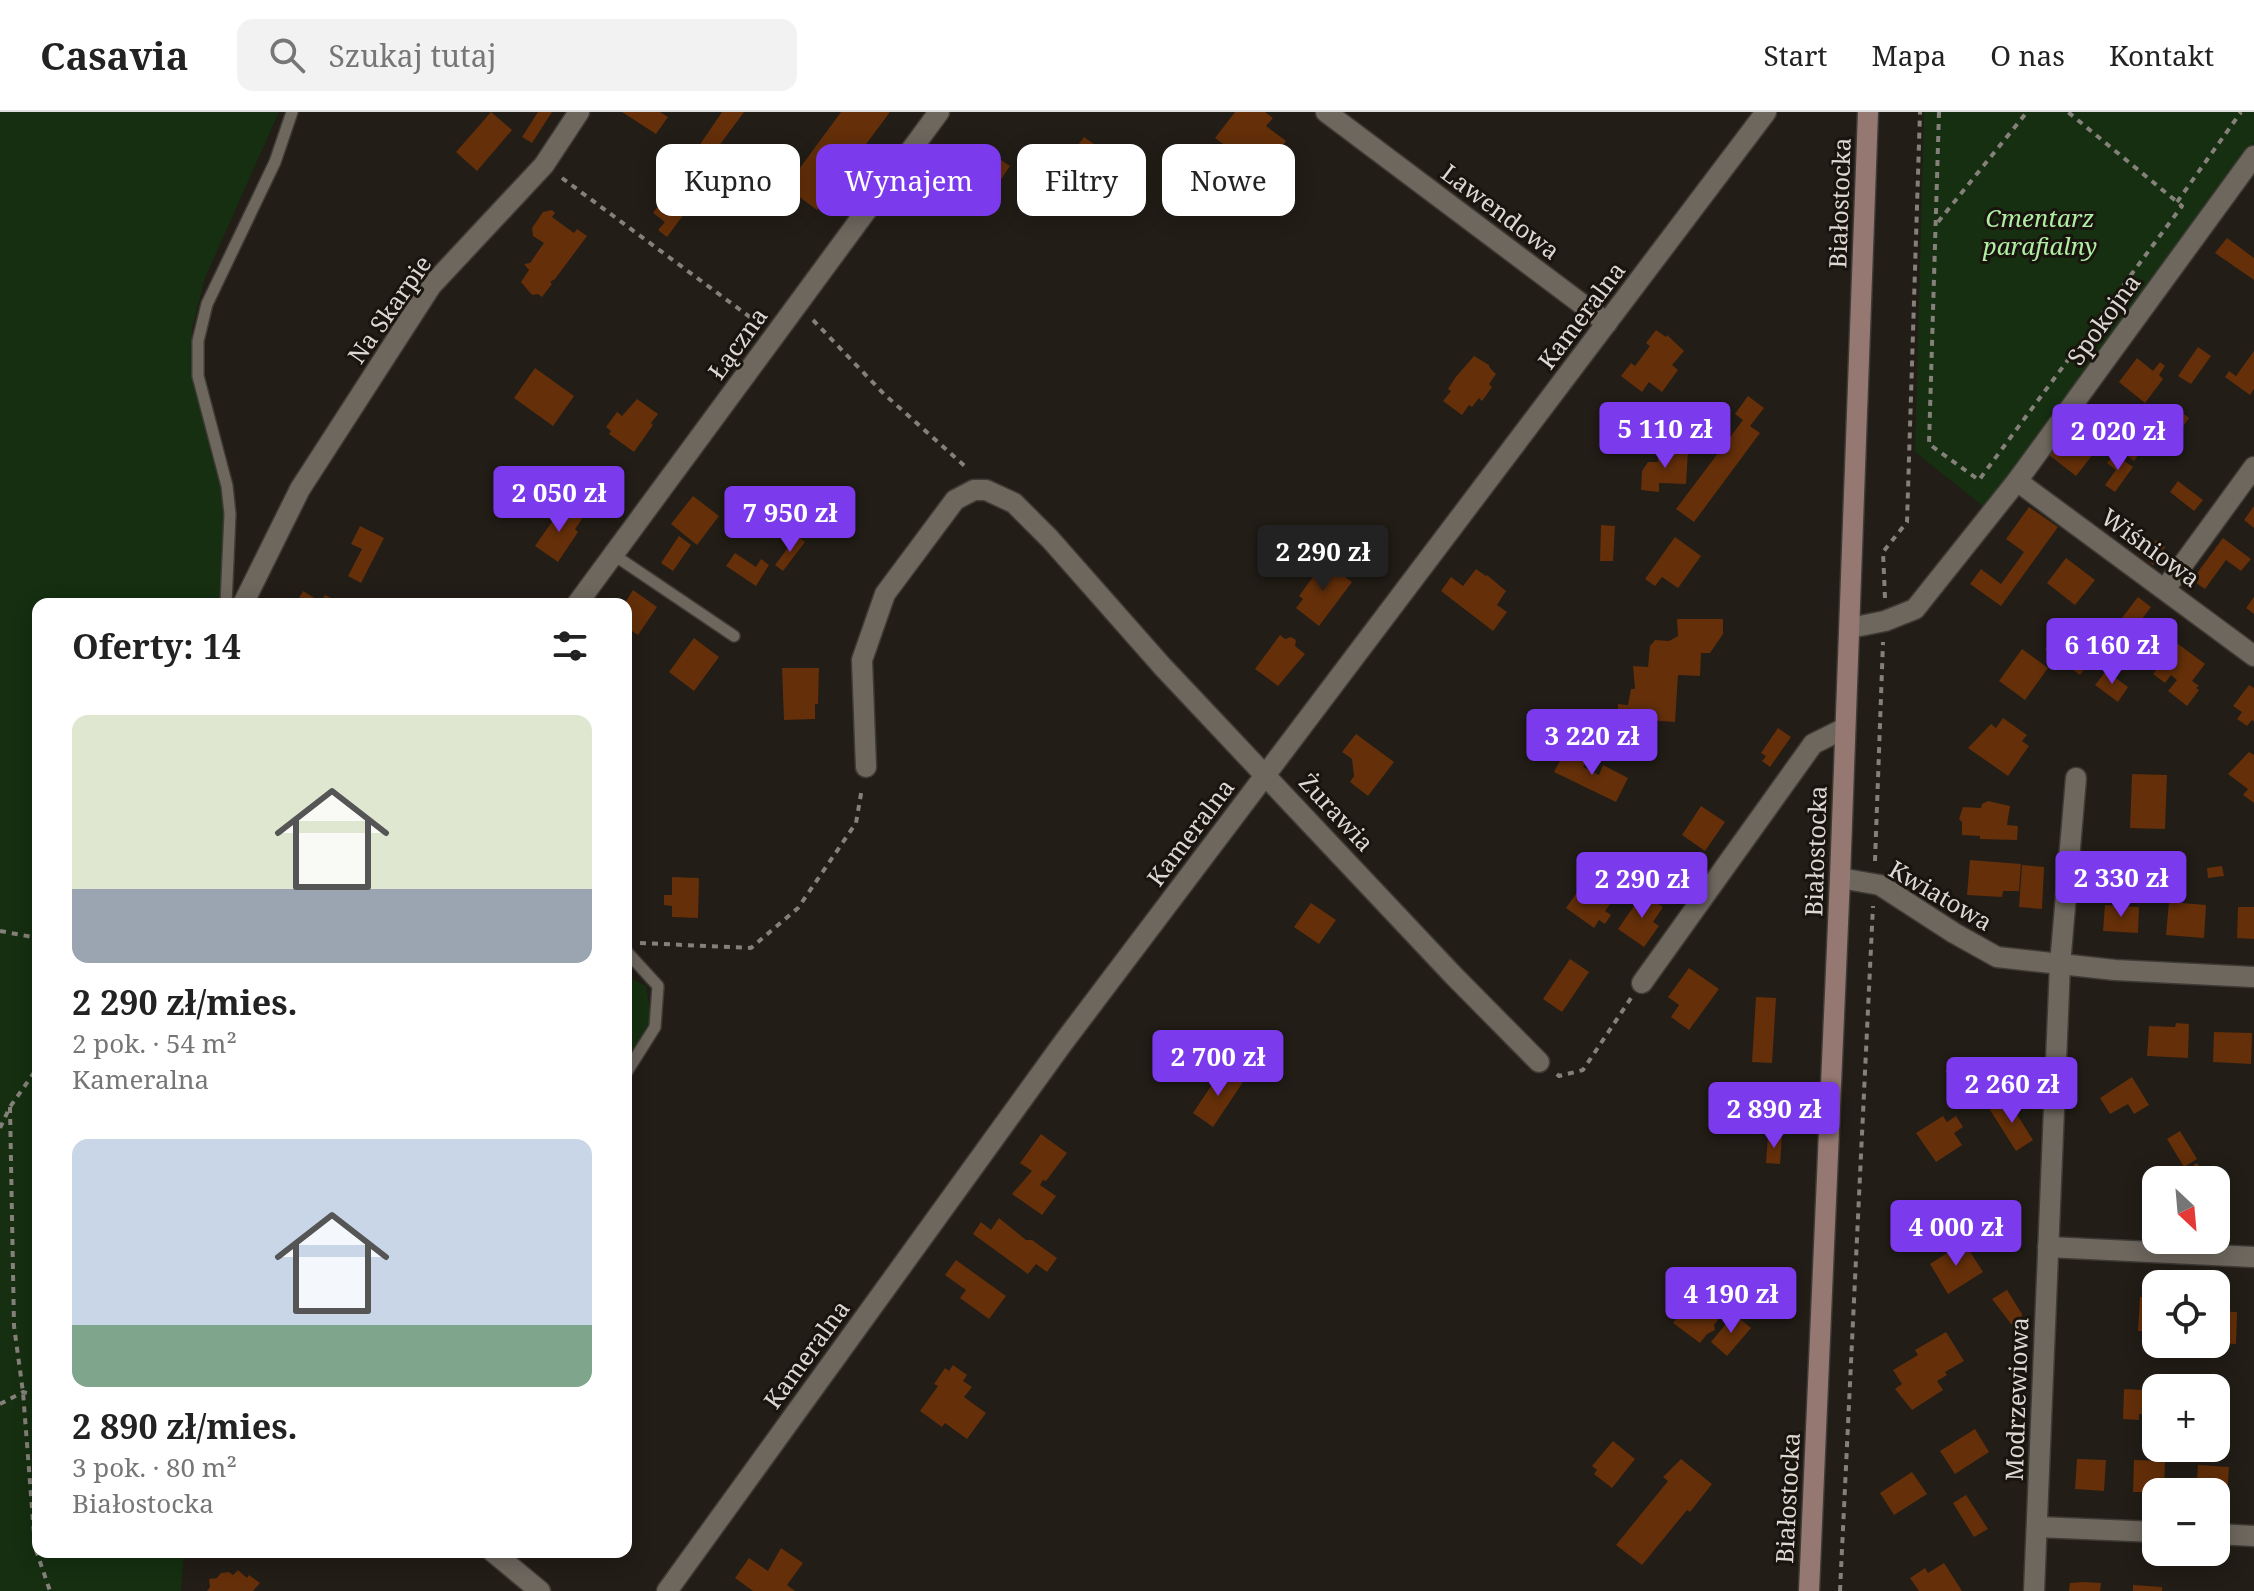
<!DOCTYPE html>
<html lang="pl">
<meta charset="utf-8">
<style>
body{margin:0;font-family:"Noto Serif",serif;background:#f2f2f2;color:#222;height:100vh;display:flex;flex-direction:column;font-size:30px;white-space:nowrap}
*{box-sizing:border-box;margin:0}
p{font-size:26px;color:#767676}
.icon{flex:none;width:44px;height:44px;fill:none;stroke:currentColor;stroke-width:2;stroke-linecap:round;stroke-linejoin:round}
.map{position:relative;flex:1;overflow:hidden}
.side{position:absolute;left:32px;top:486px;width:600px;height:960px;display:flex;flex-direction:column;background:#fff;border-radius:16px;box-shadow:0 4px 20px #0003}
.side>*{flex:none}
.guide{position:absolute;left:656px;top:32px;width:760px;height:72px;display:flex;gap:16px}
.needle{width:52px;rotate:154deg}
.controls{position:absolute;left:2142px;top:1054px;display:grid;gap:16px}
.controls a{display:grid;place-items:center;width:88px;height:88px;border-radius:16px;background:#fff;box-shadow:0 4px 20px #0003;font-size:40px}
.price{position:absolute;translate:-50% -68px;padding:0 18px;border-radius:8px;background:#7c3aed;color:#fff;font-size:26px;line-height:52px;filter:drop-shadow(0 2px 4px #0008)}
.price::after{content:'';position:absolute;left:50%;top:48px;width:24px;height:18px;margin-left:-12px;background:inherit;clip-path:polygon(0 0,100% 0,50% 100%)}
.price.selected{background:#222;color:#fff}
ul{padding:0;list-style:none}
li{display:grid;align-content:center;gap:16px;height:424px;padding:0 40px}
li span{display:grid;place-items:center;height:248px;border-radius:16px;color:#555}
li>.icon{margin-inline-start:auto}
span .icon{width:144px;height:144px;fill:#fffc;stroke-width:1}
li b{font-size:34px}
h2{display:flex;justify-content:space-between;align-items:center;height:96px;padding:0 40px;font-size:34px}
.chip{padding:0 28px;border-radius:16px;background:#fff;box-shadow:0 4px 20px #0003;font-size:28px;line-height:72px}
.chip.selected{background:#7c3aed;color:#fff}
header{display:flex;align-items:center;gap:48px;box-sizing:border-box;height:112px;padding:0 40px;background:#fff;border-bottom:2px solid #e0e0e0}
header strong{font-size:38px}
nav{display:flex;gap:44px;margin-inline-start:auto;font-size:28px}
.search{width:560px;height:72px;background:#f2f2f2;display:flex;align-items:center;gap:20px;box-sizing:border-box;padding:0 28px;border-radius:16px;color:#767676;font-size:30px}
.map>svg:first-child{display:block}
</style>
<header>
<strong>Casavia</strong>
<div class="search"><svg class="icon" aria-label="search" viewBox="0 0 24 24"><circle cx="10" cy="10" r="6"/><path d="M15 15l6 6"/></svg>Szukaj tutaj</div>
<nav><a>Start</a><a>Mapa</a><a>O nas</a><a>Kontakt</a></nav>
</header>
<div class="map">
<svg width="2254" height="1479" viewBox="0 0 2254 1479">
<rect width="100%" height="100%" fill="#221d16"/>
<g fill="#152f10">
<path d="M0,0H279L205,166L192,217L194,270L222,379L225,430L222,492H38V1440H184L181,1479H0Z"/>
<path d="M1924,0H2254V30L1984,395L1915,340Z"/>
<path d="M627,864L646,874L651,907L626,950Z"/>
</g>
<g fill="#642f09">
<path d="M491,0L512,18L477,59L456,40Z"/>
<path d="M538,0H552L532,31L522,25Z"/>
<path d="M622,0H660L668,5L656,22Z"/>
<path d="M722,0H744L710,46L697,37Z"/>
<path d="M841,0H890L817,98L786,75Z"/>
<path d="M1235,0H1265L1273,6L1266,14L1286,29L1262,61L1215,26Z"/>
<path d="M1084,25L1098,35L1060,86L1046,76Z"/>
<path d="M996,45L1010,54L996,75L982,65Z"/>
<path d="M669,79L690,94L667,125L658,118L665,110L653,101Z"/>
<path d="M552,98L555,101L552,105L574,121L577,117L587,124L555,167L550,170L552,172L542,185L538,182L532,183L521,170L529,158L524,152L530,151L544,131L533,124L532,116L543,100Z"/>
<path d="M2227,126L2254,146V168L2215,141Z"/>
<path d="M1656,218L1666,225L1667,223L1684,239L1672,253L1678,258L1662,280L1649,270L1642,280L1621,264L1631,251L1635,254L1650,234L1646,231Z"/>
<path d="M2198,235L2211,244L2191,272L2178,264Z"/>
<path d="M2254,239V277L2250,283L2225,265L2229,259L2236,264Z"/>
<path d="M1474,244L1489,253L1490,256L1496,262L1489,272L1492,275L1482,289L1479,286L1472,295L1469,293L1462,303L1443,289L1451,279L1448,277L1455,266Z"/>
<path d="M2137,246L2153,259L2160,250L2165,254L2159,263L2163,267L2145,291L2119,270Z"/>
<path d="M535,256L574,284L553,314L514,286Z"/>
<path d="M1748,284L1764,296L1750,314L1760,321L1694,410L1676,397L1743,308L1735,302Z"/>
<path d="M637,287L658,302L651,311L653,313L634,340L609,322L611,319L606,315L617,300L622,304Z"/>
<path d="M2088,293L2107,307L2111,302L2120,308L2116,314L2125,321L2115,335L2078,307Z"/>
<path d="M2176,296L2189,306L2170,332L2156,322Z"/>
<path d="M2142,310L2155,320L2134,349L2125,342L2139,323L2135,320Z"/>
<path d="M2074,311L2101,332L2076,364L2049,343Z"/>
<path d="M1658,338L1688,339L1686,372L1659,371V380L1641,378L1642,359L1648,350H1658Z"/>
<path d="M2114,342L2133,355L2115,380L2105,373L2116,358L2107,351Z"/>
<path d="M2178,369L2203,388L2194,399L2170,380Z"/>
<path d="M693,384L719,404L697,433L671,412Z"/>
<path d="M563,394L582,407L575,417L578,420L558,450L535,434Z"/>
<path d="M2254,394V416L2244,408Z"/>
<path d="M2029,395L2058,415L2001,494L1970,472L1981,457L2001,472L2024,440L2006,427Z"/>
<path d="M1601,413L1615,414L1613,449H1600Z"/>
<path d="M360,414L384,426L361,471L348,464L362,437L351,432Z"/>
<path d="M679,424L691,433L673,459L661,451Z"/>
<path d="M797,424L805,430L783,459L775,453Z"/>
<path d="M2140,424L2152,434L2156,428L2165,435L2153,453L2131,435Z"/>
<path d="M1675,425L1701,444L1678,476L1662,465L1655,474L1645,467Z"/>
<path d="M2223,426L2251,447L2241,459L2226,448L2205,477L2192,468Z"/>
<path d="M735,441L756,455L761,447L769,453L756,474L726,454Z"/>
<path d="M2066,446L2095,468L2075,493L2047,471Z"/>
<path d="M1324,450L1333,456L1338,455L1344,459V464L1352,470L1319,514L1296,496L1303,487L1299,484Z"/>
<path d="M1476,457L1486,464L1487,463L1506,479L1497,493L1507,500L1493,519L1441,479L1451,465L1463,474Z"/>
<path d="M633,478L657,495L638,523L626,515V492H618L621,488L625,491Z"/>
<path d="M303,479L321,490L325,483L337,489L335,492H296Z"/>
<path d="M2138,485L2151,495L2119,538L2105,528Z"/>
<path d="M2254,485V502L2246,496Z"/>
<path d="M1677,507H1723V522L1710,541H1701L1700,564L1678,563L1675,610L1633,607V614L1617,613L1618,592L1628,593L1631,577H1635L1633,554L1648,555L1650,534L1655,528L1669,529L1678,524Z"/>
<path d="M1280,523L1285,527L1291,525L1296,528L1295,534L1305,542L1278,574L1255,557Z"/>
<path d="M2054,523L2090,549L2080,563L2045,537Z"/>
<path d="M694,526L719,545L694,579L669,560Z"/>
<path d="M2170,526L2205,552L2192,569L2199,574L2196,576L2199,578L2187,594L2168,579L2177,568L2171,563L2165,571L2153,562L2157,557L2150,552Z"/>
<path d="M2022,537L2048,556L2025,588L1999,569Z"/>
<path d="M782,556H819L818,592H815V607L784,608Z"/>
<path d="M2106,559L2128,575L2118,590L2095,573Z"/>
<path d="M2249,573L2254,576V610L2252,608L2247,614L2237,607L2242,600L2233,594Z"/>
<path d="M2003,606L2027,623L2022,629L2029,634L2008,664L1968,636L1991,612L1996,616Z"/>
<path d="M1778,616L1791,625L1770,655L1762,649L1766,644L1761,641Z"/>
<path d="M1356,622L1394,650L1368,684L1350,670L1354,664L1352,647L1342,640Z"/>
<path d="M1565,639L1586,650L1583,655L1599,663L1603,653L1628,666L1616,690L1554,660Z"/>
<path d="M2249,640L2254,643V691L2243,683L2248,677L2228,662Z"/>
<path d="M2132,662L2167,663L2165,717L2130,716Z"/>
<path d="M1988,689L2010,694L2007,713L2018,714L2017,728L1980,727V724L1962,723V710L1959,707L1963,695L1981,696L1982,692Z"/>
<path d="M1701,694L1725,710L1705,739L1682,723Z"/>
<path d="M1970,748L2021,752L2019,779H2003L2002,785L1967,783Z"/>
<path d="M2022,753L2044,755L2042,797L2019,795Z"/>
<path d="M2222,754L2224,764L2208,766L2207,756Z"/>
<path d="M672,765L699,766L698,806L672,805V794L664,793V783H672Z"/>
<path d="M1587,766L1615,785L1605,799L1611,803L1605,812L1599,808L1594,816L1566,796Z"/>
<path d="M1643,781L1663,795L1653,810L1659,814L1644,835L1618,817Z"/>
<path d="M2169,790L2206,793L2204,826L2166,823Z"/>
<path d="M1311,791L1336,808L1319,832L1294,815Z"/>
<path d="M2105,793L2139,795L2138,821L2103,819Z"/>
<path d="M2238,795H2254V827L2237,826Z"/>
<path d="M1570,847L1589,860L1562,900L1543,887Z"/>
<path d="M1689,856L1719,877L1689,918L1671,905L1679,893L1668,885Z"/>
<path d="M1756,885L1776,886L1772,951L1752,950Z"/>
<path d="M2176,911L2189,912L2188,946L2147,944L2149,914L2175,915Z"/>
<path d="M2214,920L2252,921L2251,952L2213,950Z"/>
<path d="M1980,946L1995,971L1965,990L1945,959L1961,949L1965,956Z"/>
<path d="M1223,956L1243,970L1213,1015L1193,1001Z"/>
<path d="M2132,965L2149,993L2134,1002L2128,992L2110,1002L2100,986Z"/>
<path d="M2007,987L2033,1028L2016,1039L1990,998Z"/>
<path d="M1943,1004L1947,1010L1956,1004L1963,1015L1954,1021L1962,1033L1936,1050L1916,1021Z"/>
<path d="M2180,1019L2197,1047L2184,1055L2167,1027Z"/>
<path d="M1041,1022L1067,1041L1046,1069L1043,1068L1040,1073L1056,1084L1042,1103L1012,1082L1032,1059L1020,1051Z"/>
<path d="M1768,1023L1782,1024L1780,1052L1766,1051Z"/>
<path d="M2196,1051L2214,1068H2181Z"/>
<path d="M999,1106L1026,1128H1032L1057,1146L1047,1160L1036,1152L1028,1162L973,1122L981,1110L991,1118Z"/>
<path d="M1964,1130L1983,1160L1948,1182L1930,1152Z"/>
<path d="M956,1148L1006,1184L989,1207L960,1186L966,1178L945,1163Z"/>
<path d="M2007,1178L2022,1202L2021,1214L2015,1217L1992,1187Z"/>
<path d="M2140,1185L2156,1186V1219H2138Z"/>
<path d="M1691,1187L1705,1198L1708,1194L1721,1204L1714,1213L1715,1218L1707,1222L1700,1231L1673,1211Z"/>
<path d="M2216,1199L2237,1200L2236,1232L2216,1231Z"/>
<path d="M1734,1202L1751,1216L1727,1244L1711,1230Z"/>
<path d="M1946,1220L1964,1249L1945,1260L1947,1263L1937,1269L1943,1278L1912,1298L1895,1277L1902,1272L1893,1258L1918,1243L1915,1238Z"/>
<path d="M953,1253L967,1263L963,1269L972,1275L964,1285L986,1301L967,1327L945,1311L942,1315L920,1299L938,1274L934,1272L945,1256L949,1259Z"/>
<path d="M2124,1277L2144,1278L2143,1302H2139V1308L2123,1307Z"/>
<path d="M1975,1317L1989,1340L1955,1362L1940,1339Z"/>
<path d="M1613,1329L1635,1347L1612,1376L1594,1362L1597,1358L1592,1354Z"/>
<path d="M1681,1347L1712,1372L1690,1400L1687,1398L1642,1453L1616,1433L1668,1369L1663,1365Z"/>
<path d="M2077,1347L2106,1348L2104,1379L2075,1377Z"/>
<path d="M2134,1348L2165,1349L2164,1380H2133Z"/>
<path d="M2198,1353L2229,1355L2227,1384H2216V1380H2196Z"/>
<path d="M1912,1360L1927,1382L1894,1403L1880,1381Z"/>
<path d="M1966,1383L1988,1417L1974,1425L1953,1391Z"/>
<path d="M781,1436L803,1451L787,1473L795,1479H753L735,1466L749,1446L768,1459Z"/>
<path d="M1944,1451L1962,1479H1919L1910,1466L1925,1456L1928,1461Z"/>
<path d="M238,1458L247,1466L249,1463L260,1471L253,1479H207L210,1475L209,1467L217,1466L221,1461L229,1460L233,1463Z"/>
<path d="M2083,1470L2101,1471L2100,1479H2069L2070,1471Z"/>
<path d="M2133,1473L2162,1475V1479H2133Z"/>
</g>
<g fill="none" stroke-linecap="round" stroke-linejoin="round">
<defs>
<g id="lane">
<path d="M614,443L734,524"/>
<path d="M226,492L230,402L227,374L198,264V229L207,192L275,50L292,0"/>
<path d="M626,839L658,874L655,915L626,961"/>
</g>
<g id="street">
<path d="M1326,0L1607,211"/>
<path d="M2017,369L2254,544"/>
<path d="M2165,477L2254,355"/>
<path d="M243,492L300,377L431,174L544,53L579,0"/>
<path d="M577,492L939,0"/>
<path d="M1850,516L1885,509L1915,497L2017,369L2254,44"/>
<path d="M866,655L862,548L885,482L955,388L974,378H986L1014,391L1050,427L1162,554L1454,864L1539,950"/>
<path d="M1840,766L1880,773L1954,821L1997,845L2115,858L2254,865"/>
<path d="M1642,871L1813,632L1845,616"/>
<path d="M2048,1135L2254,1145"/>
<path d="M2038,1415L2156,1420"/>
<path d="M2216,1422L2254,1424"/>
<path d="M493,1440L540,1479"/>
<path d="M667,1479L1063,931L1766,0"/>
<path d="M2034,1479L2060,853L2076,666"/>
</g>
<path id="secondary" d="M1809,1479L1840,766L1868,0"/>
</defs>
<use href="#lane" stroke="#3e3a35" stroke-width="14"/>
<use href="#street" stroke="#3e3a35" stroke-width="23"/>
<use href="#secondary" stroke="#3e3a35" stroke-width="23"/>
<g stroke="#85807a" stroke-width="4" stroke-dasharray="6 6" stroke-linecap="butt">
<path d="M1939,0L1929,332L1979,368L2182,94L2068,0"/>
<path d="M562,66L758,211"/>
<path d="M2177,90L2241,0"/>
<path d="M1938,110L2027,0"/>
<path d="M813,208L884,282L968,357"/>
<path d="M1885,486L1883,440L1907,410L1920,0"/>
<path d="M1875,749L1883,530"/>
<path d="M0,819L38,826"/>
<path d="M640,831L751,836L798,796L856,711L862,676"/>
<path d="M1557,962L1559,964L1583,958L1631,886"/>
<path d="M10,995L14,1214L23,1280L35,1435L50,1479"/>
<path d="M0,1016L10,995L38,955"/>
<path d="M0,1292L23,1280L38,1284"/>
<path d="M1840,1479L1873,794"/>
</g>
<use href="#lane" stroke="#6d675e" stroke-width="11"/>
<use href="#street" stroke="#6d675e" stroke-width="20"/>
<use href="#secondary" stroke="#957872" stroke-width="20"/>
</g>
<g text-anchor="middle" dominant-baseline="central" stroke-width="6" stroke-linejoin="round" paint-order="stroke">
<g font-size="24" fill="#dcd8d3" stroke="#19140d">
<text transform="translate(1839 91) rotate(-88)">Białostocka</text>
<text transform="translate(1501 99) rotate(37)">Lawendowa</text>
<text transform="translate(389 197) rotate(-55)">Na Skarpie</text>
<text transform="translate(1581 203) rotate(-53)">Kameralna</text>
<text transform="translate(2103 207) rotate(-54)">Spokojna</text>
<text transform="translate(737 231) rotate(-54)">Łączna</text>
<text transform="translate(2151 435) rotate(36)">Wiśniowa</text>
<text transform="translate(1337 700) rotate(47)">Żurawia</text>
<text transform="translate(1190 720) rotate(-53)">Kameralna</text>
<text transform="translate(1815 739) rotate(-88)">Białostocka</text>
<text transform="translate(1941 783) rotate(30)">Kwiatowa</text>
<text transform="translate(806 1242) rotate(-54)">Kameralna</text>
<text transform="translate(2016 1287) rotate(-88)">Modrzewiowa</text>
<text transform="translate(1787 1386) rotate(-87)">Białostocka</text>
</g>
<g font-size="24" font-style="italic" fill="#afefa4" stroke="#19140d">
<text x="2040" y="105">Cmentarz<tspan x="2040" dy="28">parafialny</tspan></text>
</g>
</g>
</svg>
<div class="controls">
<a><svg class="needle" viewBox="-14 -14 28 28"><path d="M0-13l5 13h-10z" fill="#e53935"/><path d="M0 13l5-13h-10z" fill="#767676"/></svg></a>
<a><svg class="icon" aria-label="locate" viewBox="0 0 24 24"><circle cx="12" cy="12" r="6"/><path d="M12 2v4M12 18v4M2 12h4M18 12h4"/></svg></a>
<a>+</a>
<a>−</a>
</div>
<b class="price" style="left:1665px;top:358px">5 110 zł</b>
<b class="price" style="left:2118px;top:360px">2 020 zł</b>
<b class="price" style="left:559px;top:422px">2 050 zł</b>
<b class="price" style="left:790px;top:442px">7 950 zł</b>
<b class="price selected" style="left:1323px;top:481px">2 290 zł</b>
<b class="price" style="left:2112px;top:574px">6 160 zł</b>
<b class="price" style="left:1592px;top:665px">3 220 zł</b>
<b class="price" style="left:2121px;top:807px">2 330 zł</b>
<b class="price" style="left:1642px;top:808px">2 290 zł</b>
<b class="price" style="left:1218px;top:986px">2 700 zł</b>
<b class="price" style="left:2012px;top:1013px">2 260 zł</b>
<b class="price" style="left:1774px;top:1038px">2 890 zł</b>
<b class="price" style="left:1956px;top:1156px">4 000 zł</b>
<b class="price" style="left:1731px;top:1223px">4 190 zł</b>
<div class="guide">
<a class="chip">Kupno</a>
<a class="chip selected">Wynajem</a>
<a class="chip">Filtry</a>
<a class="chip">Nowe</a>
</div>
<section class="side">
<h2>Oferty: 14<svg class="icon" aria-label="filters" viewBox="0 0 24 24"><path d="M4 7h16M4 17h16"/><circle cx="9" cy="7" r="2"/><circle cx="15" cy="17" r="2"/></svg></h2>
<ul>
<li><span style="background:linear-gradient(#dfe7d0 70%,#9aa5b1 0)"><svg class="icon" aria-label="home" viewBox="0 0 24 24"><path d="M3 11l9-7 9 7M6 9v11h12V9"/></svg></span><div><b>2 290 zł/mies.</b><p>2 pok. · 54 m²</p><p>Kameralna</p></div></li>
<li><span style="background:linear-gradient(#c9d6e8 75%,#7fa58c 0)"><svg class="icon" aria-label="home" viewBox="0 0 24 24"><path d="M3 11l9-7 9 7M6 9v11h12V9"/></svg></span><div><b>2 890 zł/mies.</b><p>3 pok. · 80 m²</p><p>Białostocka</p></div></li>
</ul>
</section>
</div>
